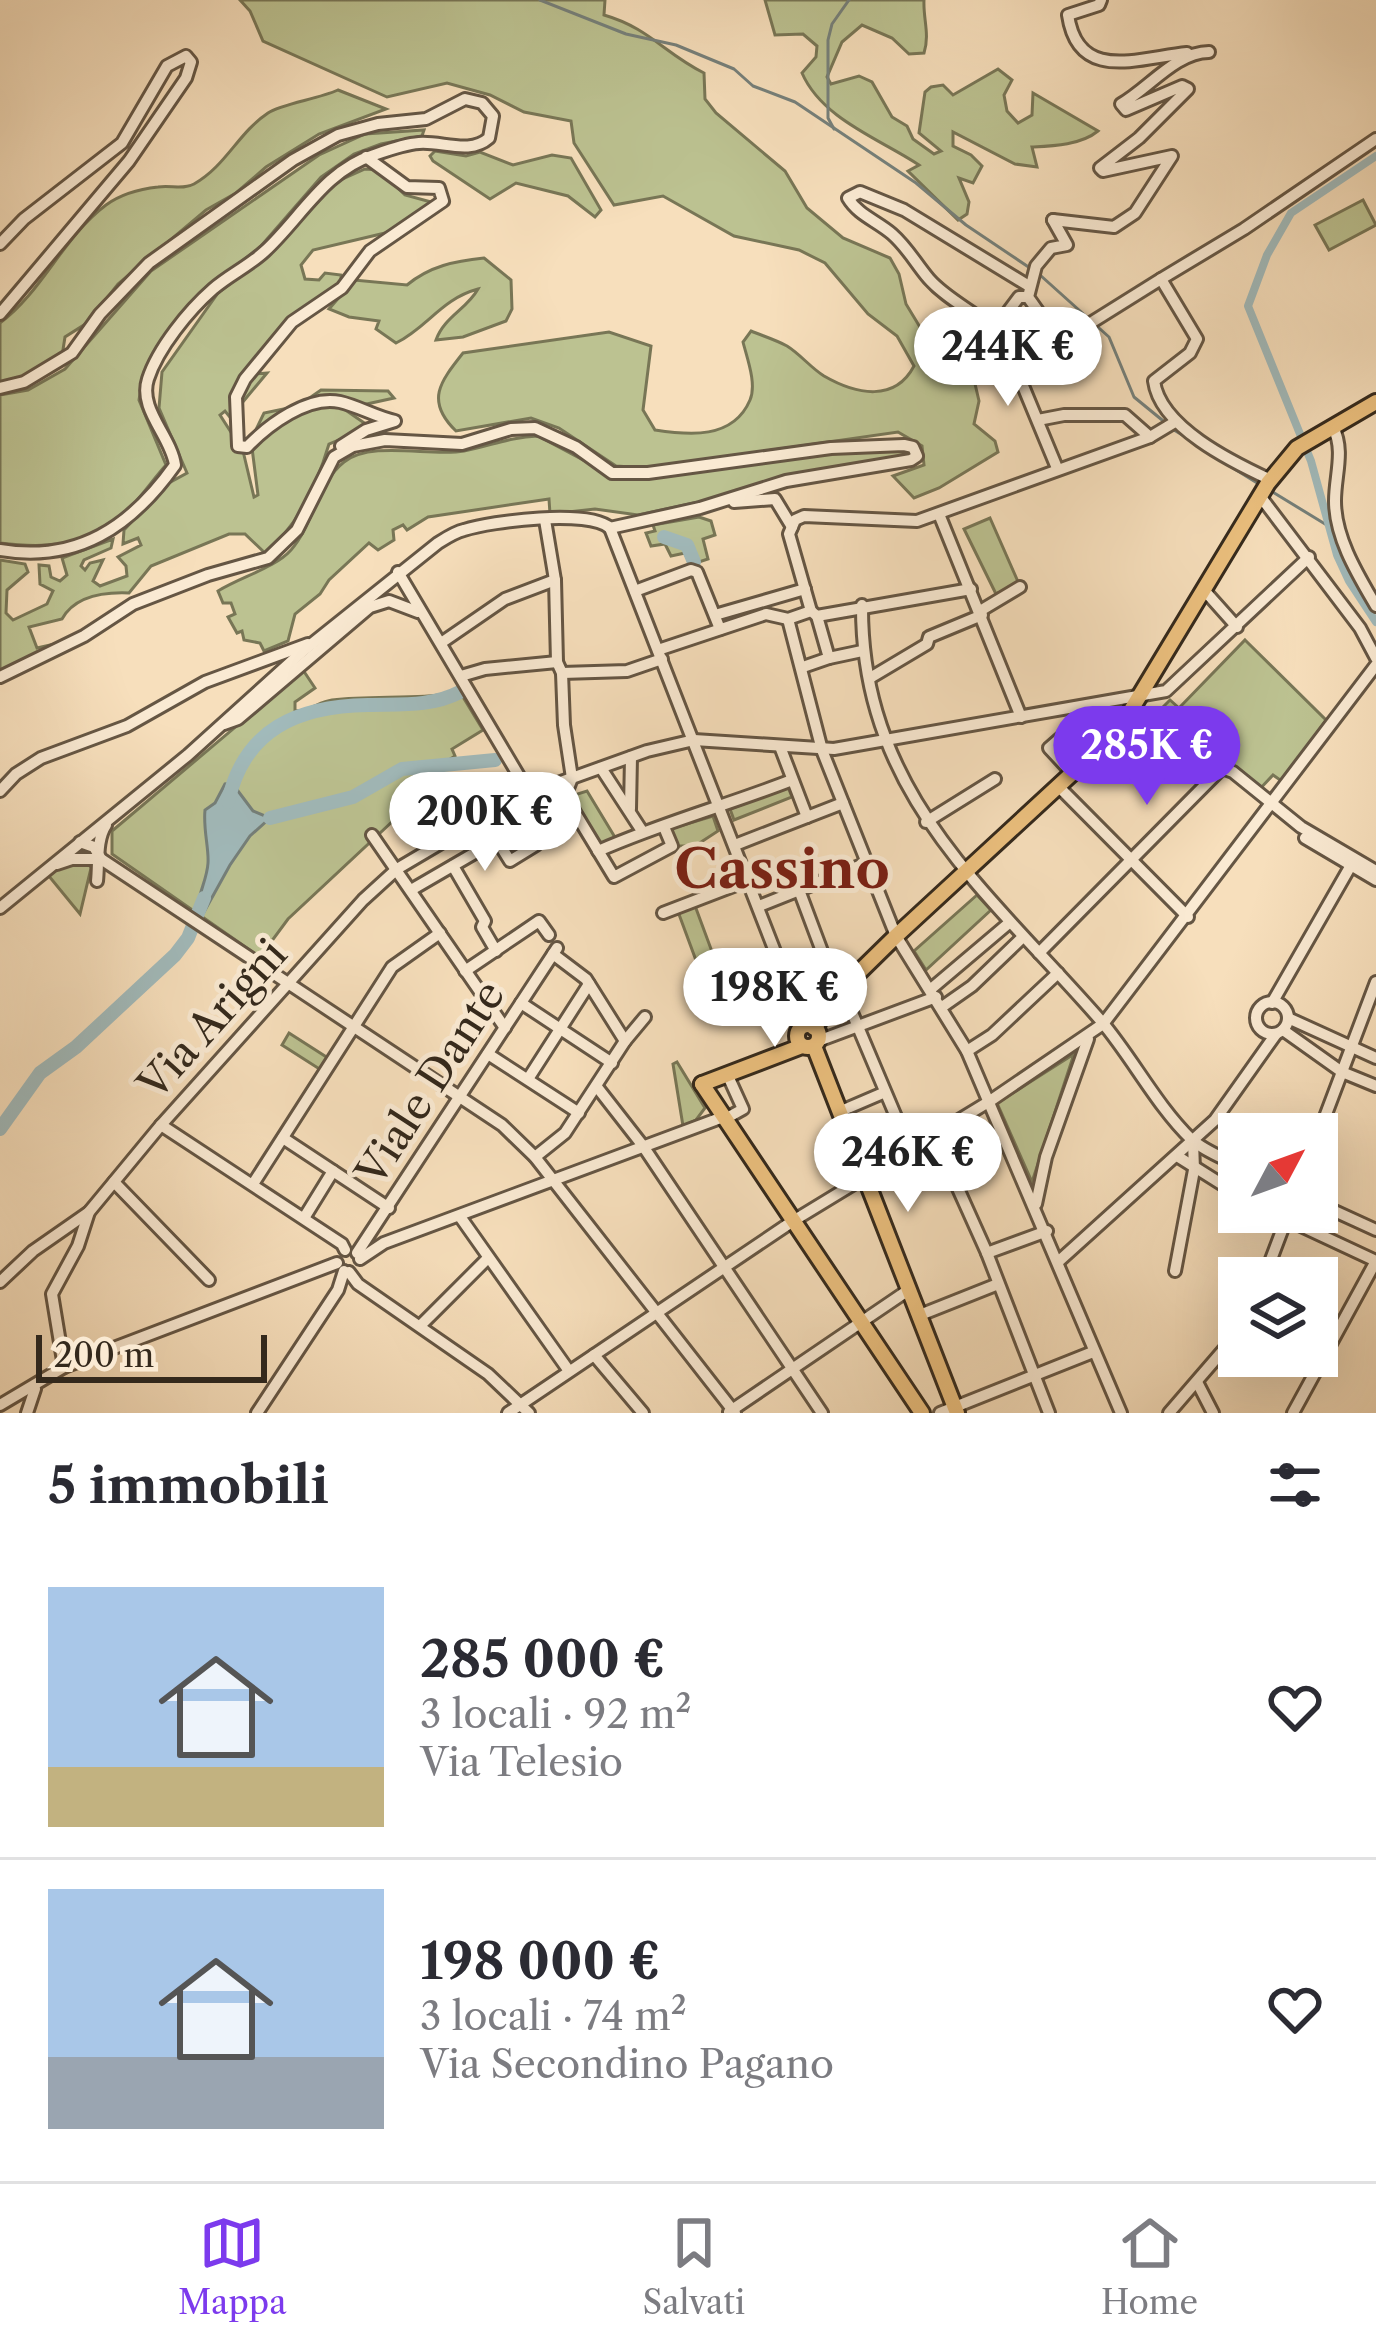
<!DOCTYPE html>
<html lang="it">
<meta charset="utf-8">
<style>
body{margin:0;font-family:"Libre Caslon Text",serif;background:#f7f7f7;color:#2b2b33;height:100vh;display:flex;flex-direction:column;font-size:45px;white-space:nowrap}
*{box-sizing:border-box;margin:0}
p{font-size:39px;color:#7c7c81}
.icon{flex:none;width:66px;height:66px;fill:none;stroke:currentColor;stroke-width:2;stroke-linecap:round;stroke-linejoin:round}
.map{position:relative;height:1413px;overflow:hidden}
.drawer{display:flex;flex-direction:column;background:#fff;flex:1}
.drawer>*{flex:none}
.needle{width:78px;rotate:49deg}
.buttons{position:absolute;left:1218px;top:1113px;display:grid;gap:24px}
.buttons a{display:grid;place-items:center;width:120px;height:120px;border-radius:0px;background:#fff;box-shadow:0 12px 48px #0002;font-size:60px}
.scale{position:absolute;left:36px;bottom:30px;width:231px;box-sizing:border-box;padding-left:12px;border:6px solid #34291c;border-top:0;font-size:33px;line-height:42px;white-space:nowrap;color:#34291c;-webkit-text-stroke:9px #faead3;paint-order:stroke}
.price{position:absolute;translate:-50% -102px;padding:0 27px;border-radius:42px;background:#fff;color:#222;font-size:39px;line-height:78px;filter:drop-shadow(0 3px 6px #0008)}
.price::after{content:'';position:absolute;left:50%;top:72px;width:36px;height:27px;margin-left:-18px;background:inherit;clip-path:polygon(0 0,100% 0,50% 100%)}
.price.active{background:#7c3aed;color:#fff}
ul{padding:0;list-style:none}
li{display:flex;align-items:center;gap:36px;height:300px;padding:0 48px}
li+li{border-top:3px solid #e1e1e2}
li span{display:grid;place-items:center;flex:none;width:336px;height:240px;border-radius:0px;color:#555}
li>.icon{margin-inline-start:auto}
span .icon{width:144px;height:144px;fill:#fffc;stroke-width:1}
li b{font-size:51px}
h2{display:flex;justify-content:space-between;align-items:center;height:144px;padding:0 48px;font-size:51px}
.menu{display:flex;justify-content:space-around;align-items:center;height:168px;border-top:3px solid #e1e1e2;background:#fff;font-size:33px;color:#7c7c81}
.menu a{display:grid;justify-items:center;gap:6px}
.menu .active{color:#7c3aed}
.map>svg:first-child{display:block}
</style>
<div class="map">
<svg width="1376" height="1413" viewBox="0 0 1376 1413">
<rect width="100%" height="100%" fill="#f7dfbc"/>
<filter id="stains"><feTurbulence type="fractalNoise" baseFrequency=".00167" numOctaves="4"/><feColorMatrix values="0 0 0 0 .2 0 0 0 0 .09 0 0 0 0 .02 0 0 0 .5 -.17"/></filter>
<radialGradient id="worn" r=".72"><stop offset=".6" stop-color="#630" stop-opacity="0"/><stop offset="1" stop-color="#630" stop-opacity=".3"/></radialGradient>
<g fill="#bcc291" stroke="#787656" stroke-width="3">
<path d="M240,0H605L604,15C649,28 664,53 704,73L705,99L716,113L785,171L807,208L843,238L890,258L899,274L906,304L932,347L950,363L972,371L979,401L974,424L995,441L998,452L939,488L914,498L893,476L924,465L922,446L898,432L647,468L616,466L559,428L531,418L456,431C425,401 440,382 463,353L609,332L651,346L643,410L655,430C688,435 733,440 750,400C757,384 747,358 743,342L751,331C763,336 776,340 787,346C800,354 811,368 824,376C857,395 895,402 914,366L897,336L868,314L825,263L799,250L734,236L663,196L614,205L574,143L571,121L524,112L490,95L447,83L387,97L263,41L250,11Z"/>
<path d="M765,0H924C923,19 930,34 924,53L909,54L892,38L862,25L842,42L827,77L831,84L859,76L872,82L892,117L907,126L913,139L934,154L941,151L919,133L925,92L931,87L943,85L953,95L998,69L1012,80L1004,95L1007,111L1018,123L1032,115L1033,93L1098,131C1081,145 1053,146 1032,147L1037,167L1015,164L953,132V146L971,155L982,166L973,183L959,178L969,202L967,214L958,220L908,171L919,165C880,139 822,119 802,73L816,57L817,46L803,34L775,35Z"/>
<path d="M338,90L386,109L319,134L266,167L236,193L206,210L118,284L87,323L65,337L62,356L27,376L0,383V323C43,291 63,237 106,205C121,194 140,189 158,187C171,185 183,190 194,184C226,166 238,133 268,113C281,104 318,99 338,90Z"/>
<path d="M424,130L422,136L381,144L354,154L321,177L261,246L198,296L143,375L139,400L166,465C153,479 127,516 114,524C78,547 40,548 0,543V395L28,390L65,369L151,271L319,155L365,134Z"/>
<path d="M435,151L466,156L480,152L513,165L552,155L571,158L601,210L595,217L568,196L516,183L490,199L433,161L430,156Z"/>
<path d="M365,169L379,170L405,195L431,202L425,212L408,223L385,233L313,250L301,265L305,279L319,280L325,273L341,275V282L286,332L255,374L267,373L242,403L241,423L233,421L225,411L220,415L243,451L254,497L258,495L251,440L264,413L298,406L321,390L388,391L394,398L344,409L370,427L329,444C317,485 298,526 265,553L245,534H229L151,566L129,593C105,592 75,596 62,619L29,627L37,648L50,645L48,652L0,670V560L25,564L28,572L7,590L6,613L13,620L47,604L53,591L40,584L39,565L49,566L51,577L60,581L67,575L62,558L113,539L111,548L84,560L81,566L85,570L90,563L103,560L93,581L100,586L127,576L126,566L118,557L141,545L138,538L123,544L124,530L167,484L187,473L159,408L162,372L218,293L272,252L336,182Z"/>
<path d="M1363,200L1376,225L1329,250L1315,225Z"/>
<path d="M484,258L511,280L512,309L506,321L463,337L436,340C444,317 467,309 478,289C441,299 428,327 396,343L376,329L379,321L349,317L329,309L354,280L407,285C430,266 455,261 484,258Z"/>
<path d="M538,436L606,472L628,479L840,451L903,450L911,456L638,515L595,509L550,514L549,499L428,517L407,530L403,525L393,530L394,540L378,550L369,543L329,580L320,594L295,614L288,641L264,651L260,643L244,640L242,631L237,633L228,617L235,614L231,603H223L218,591C240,577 275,568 291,550C314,524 317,483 344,462C372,440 431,457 464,451C491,446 509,437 538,436Z"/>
<path d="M699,517L711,521L715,535L703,539L708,559L690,565L685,553L671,556L665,544L651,546L646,533L655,531L653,525Z"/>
<path d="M990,518L1019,584L996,594L964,529Z"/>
<path d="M1245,640L1326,720L1283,782L1273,775L1258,791L1224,759L1207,757L1163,707L1170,700L1179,708Z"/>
<path d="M303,670L315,688L295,702V711C309,711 319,702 332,700C375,695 419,700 460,692L483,730L452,749L455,756L439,766L414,774L411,804L288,919L260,957L112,854V831Z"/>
<path d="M788,787L792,797L734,820L730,809Z"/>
<path d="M587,791L616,839L601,848L571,796Z"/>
<path d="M713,816L718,831L695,846H677L670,829Z"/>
<path d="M70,863L89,864L91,868L80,914L48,875Z"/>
<path d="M977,895L991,910L926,970L914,951Z"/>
<path d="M694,903L714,957L697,963L677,909Z"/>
<path d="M826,973L835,992L809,1020L806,1017L811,1011L805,997L798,1002L795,993L800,990L798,985Z"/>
<path d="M289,1033L328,1058L321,1070L282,1045Z"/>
<path d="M1074,1054L1032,1182L997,1103Z"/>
<path d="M677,1062L705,1108L696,1120L683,1126L673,1064Z"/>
</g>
<path fill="#a1babb" stroke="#75807b" stroke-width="3" d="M232,783L253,811L270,818L250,836L230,865L204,912L198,914C196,897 207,881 208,863C209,848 203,829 205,810L215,803L225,784Z"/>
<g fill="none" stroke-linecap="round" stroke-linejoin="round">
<g stroke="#75807b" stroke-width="3">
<path d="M540,0L626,34L676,45L734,69L753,86L795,102L916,183L966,225L1033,270"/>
<path d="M834,129L828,118V40L832,24L849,0"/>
<path d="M1040,275L1109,337L1134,397L1167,424"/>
<path d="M1174,430L1192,441"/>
<path d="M1220,460L1262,486"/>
<path d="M1271,491L1330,527"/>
</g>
<path stroke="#a1babb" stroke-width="8" d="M1376,156L1291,213L1267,255L1248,306L1311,461L1337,555L1349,581L1376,622"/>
<g stroke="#a1babb" stroke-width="14">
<path d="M664,537L687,545L694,562"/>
<path d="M228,802C244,729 298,706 368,705C400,704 431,707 460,692"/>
<path d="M270,818L353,797L402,769L495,760"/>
<path d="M0,1129L40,1073L76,1047L175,955L188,938L204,898"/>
</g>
<defs>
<g id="minor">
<path d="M1101,0L1099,5L1068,15C1078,83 1138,58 1187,53"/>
<path d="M1053,220L1114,227L1135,213L1172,156L1103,171L1100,168L1139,138L1188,89L1182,86L1126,110L1121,104C1148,89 1176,52 1209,52"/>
<path d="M1053,220L1067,245L1051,248L1036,266L1028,297L1059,341"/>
<path d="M0,244L24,219L122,143L167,66L186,56L191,62L186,78L129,161L0,314"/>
<path d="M1029,286L904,210L860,192L848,198C858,215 877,221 892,234C908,248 916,264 929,279C950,303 984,315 1004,340L1057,468"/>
<path d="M995,329L1019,297H1028"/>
<path d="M1017,369L1161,279"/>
<path d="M0,388L24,382L72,353L100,314L149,263L293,160L338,135L378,124L426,119L465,99L482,103L493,116L489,138C470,155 442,141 419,143C404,144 388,150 374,155C325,170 300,219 265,251C249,266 229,275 213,289C189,310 158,348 148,379C138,409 171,436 175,465C131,527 77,563 0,550"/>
<path d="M1038,420L1064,415H1125L1150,437"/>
<path d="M1333,427C1345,451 1335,475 1335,501C1335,538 1358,575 1376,606"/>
<path d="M341,446L366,430L395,421C376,417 358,406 340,402C308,395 268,425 247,447L238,446L236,397L245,379L292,322L342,288L370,251L443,201L439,188L407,187L366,157"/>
<path d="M1271,480C1232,462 1160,427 1154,381L1190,353L1197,339L1161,279L1244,229L1376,139"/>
<path d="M1260,496L1360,628L1376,658"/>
<path d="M734,502L775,499L792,527"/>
<path d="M939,514L1021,717"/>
<path d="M545,520L555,580L557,662L562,673L564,725L572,778"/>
<path d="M610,528L804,1026"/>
<path d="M398,572L542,815L565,796"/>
<path d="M1204,590L1237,627"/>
<path d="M635,591L691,570L697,572L720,629"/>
<path d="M862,605C861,795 989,892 1102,1022C1133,1059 1157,1106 1191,1139C1204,1151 1224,1158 1239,1166"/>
<path d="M811,611L789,534L795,520L804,516L917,521L1150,437L1175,422"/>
<path d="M980,611L1020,587"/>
<path d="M715,615L805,589"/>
<path d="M788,619L822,750L896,936L967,1051L1121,1413"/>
<path d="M441,643L505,599L555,580"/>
<path d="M658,650L766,614L788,619L811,611L817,616L971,589"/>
<path d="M829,658L862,651"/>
<path d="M803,667L829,658L817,616"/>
<path d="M562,673L627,671L662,659"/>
<path d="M461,676L485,669L557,662"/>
<path d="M0,677L84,636L133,604L208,575L268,558L297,530L334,457L353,446L385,440L462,444L511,429L535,428L576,447L612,473H648L831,448L904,445L913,447L917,456L911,460L786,481L700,508L610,528"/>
<path d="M870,678L927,644L929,637L982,615"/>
<path d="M224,724L238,719L370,607L389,601L418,612"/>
<path d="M781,749L807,817"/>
<path d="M601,768L642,831"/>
<path d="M1072,773L1049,748L1073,727"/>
<path d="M572,778L565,796L614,877L672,846L664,827"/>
<path d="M1058,786L1188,917"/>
<path d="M0,791L16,774L41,758L127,726L205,682L308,644"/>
<path d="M630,809L631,757"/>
<path d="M926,822L995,779"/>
<path d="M372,835L505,1028"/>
<path d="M1305,838L1376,880"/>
<path d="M80,842L94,847L101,859L502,1125L535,1157L735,1413"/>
<path d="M735,845L843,803"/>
<path d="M598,851C661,823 728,805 792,780"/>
<path d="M57,864L72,859H101"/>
<path d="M453,866L485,921L482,927L496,951"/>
<path d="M97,881C99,863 96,840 106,825"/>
<path d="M411,890L497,840L510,861L536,845"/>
<path d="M799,890L838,994"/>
<path d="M759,906L867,863"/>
<path d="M0,908L188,755L303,651L438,543C446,538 455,532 464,530C492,521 589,509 610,528"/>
<path d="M663,913L749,880"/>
<path d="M1039,953L1222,768L1233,772L1301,827L1376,871"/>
<path d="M465,971L539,921L549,935"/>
<path d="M842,989L910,1150"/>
<path d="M931,989L1009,923"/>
<circle cx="1272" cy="1018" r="16"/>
<path d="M521,1003L612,1063"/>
<path d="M1272,1003L1354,860"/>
<path d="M942,1007L972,986L1023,937"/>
<path d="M1288,1018L1376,1058"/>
<path d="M1283,1030L1342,1072L1376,1086"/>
<path d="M625,1041L645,1017"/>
<path d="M818,1041L936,997"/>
<path d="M967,1051L992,1035L1058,973"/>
<path d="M488,1054L579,1113"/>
<path d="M528,1079L589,984"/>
<path d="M597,1087L643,1146L822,1413"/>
<path d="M841,1111L883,1093"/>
<path d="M725,1119L743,1109L728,1076"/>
<path d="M161,1125L342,1244L345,1250"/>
<path d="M934,1135L987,1253L1049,1413"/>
<path d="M283,1138L389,1208"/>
<path d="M1317,1138L1376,982"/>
<path d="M1177,1156L1239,1195"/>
<path d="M535,1157L565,1133L625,1041L586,979L553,954"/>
<path d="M114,1182L209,1280"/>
<path d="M253,1184L392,967L440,933"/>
<path d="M1317,1203L1376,1230"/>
<path d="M1036,1204L1046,1157L1088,1039"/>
<path d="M1271,1212L1376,1261"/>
<path d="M304,1218L333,1171"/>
<path d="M461,1218L569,1371"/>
<path d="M357,1253L557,948"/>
<path d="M987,1253L1047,1231"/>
<path d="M360,1259L384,1243L723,1117"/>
<path d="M1059,1261L1215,1120L1276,1034"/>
<path d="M1175,1271L1194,1170L1193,1141"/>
<path d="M349,1272L358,1284L488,1374L529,1413"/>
<path d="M1264,1278L1289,1212"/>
<path d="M0,1282L33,1251L89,1212"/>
<path d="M920,1315L998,1284"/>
<path d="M420,1326L487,1259"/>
<path d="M594,1355L643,1413"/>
<path d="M64,1367L52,1294L78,1246L89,1212L161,1125L363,900L397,869L519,797L647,751L694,740L834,749L1166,691L1309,557"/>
<path d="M1198,1384L1213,1413"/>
<path d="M0,1405L64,1367L337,1263"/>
<path d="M729,1412L910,1289"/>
<path d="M27,1413L35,1389"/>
<path d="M257,1413L338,1290L344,1271"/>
<path d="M508,1413L793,1221L990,1101L1103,1024L1376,665"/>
<path d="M940,1413L1093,1352"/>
<path d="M1169,1413L1239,1332"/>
<path d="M1293,1413L1376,1261"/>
</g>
<g id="major">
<circle cx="808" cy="1036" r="11"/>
<path d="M814,1028L846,985L896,936L1119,730L1268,483L1297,448L1376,402"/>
<path d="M814,1046L957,1413"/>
<path d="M702,1084L922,1413"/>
<path d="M702,1084L802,1046"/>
</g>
</defs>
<use href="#minor" stroke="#655644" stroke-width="16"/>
<use href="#major" stroke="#34291c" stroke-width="20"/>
<use href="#minor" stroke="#faead3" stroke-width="10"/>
<use href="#major" stroke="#ecc07e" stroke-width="14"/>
</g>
<g text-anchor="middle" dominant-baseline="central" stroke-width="10" stroke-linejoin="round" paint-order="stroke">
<g font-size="42" fill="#34291c" stroke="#faead3">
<text transform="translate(212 1019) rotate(-48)">Via Arigni</text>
<text transform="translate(430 1083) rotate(-57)">Viale Dante</text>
</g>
<g font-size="54" font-weight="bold" fill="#7a1f14" stroke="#faead3">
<text x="782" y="869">Cassino</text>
</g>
</g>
<rect width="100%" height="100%" filter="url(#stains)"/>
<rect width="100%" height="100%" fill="url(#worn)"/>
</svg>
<div class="buttons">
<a><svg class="needle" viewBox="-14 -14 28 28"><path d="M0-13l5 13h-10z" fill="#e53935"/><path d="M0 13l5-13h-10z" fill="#7c7c81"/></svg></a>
<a><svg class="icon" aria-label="layers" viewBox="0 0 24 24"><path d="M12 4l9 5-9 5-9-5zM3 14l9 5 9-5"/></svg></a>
</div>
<div class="scale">200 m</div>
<b class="price" style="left:1008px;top:409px">244K €</b>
<b class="price active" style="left:1147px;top:808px">285K €</b>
<b class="price" style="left:485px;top:874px">200K €</b>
<b class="price" style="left:775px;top:1050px">198K €</b>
<b class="price" style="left:908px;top:1215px">246K €</b>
</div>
<section class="drawer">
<h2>5 immobili<svg class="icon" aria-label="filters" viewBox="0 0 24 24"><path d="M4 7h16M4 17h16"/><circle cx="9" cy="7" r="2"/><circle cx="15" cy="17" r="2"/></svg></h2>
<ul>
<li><span style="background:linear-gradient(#a9c7e8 75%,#c2b280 0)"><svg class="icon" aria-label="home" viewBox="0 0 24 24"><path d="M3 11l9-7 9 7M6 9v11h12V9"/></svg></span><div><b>285 000 €</b><p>3 locali · 92 m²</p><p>Via Telesio</p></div><svg class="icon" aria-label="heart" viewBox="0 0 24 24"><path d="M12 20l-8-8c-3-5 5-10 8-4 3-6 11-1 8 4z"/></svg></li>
<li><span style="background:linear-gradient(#a9c7e8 70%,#9aa5b1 0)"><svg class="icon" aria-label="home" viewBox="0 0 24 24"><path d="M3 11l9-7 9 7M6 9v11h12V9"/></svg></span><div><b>198 000 €</b><p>3 locali · 74 m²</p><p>Via Secondino Pagano</p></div><svg class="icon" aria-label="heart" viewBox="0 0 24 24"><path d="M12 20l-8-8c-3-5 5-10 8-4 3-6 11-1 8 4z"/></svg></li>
</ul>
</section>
<nav class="menu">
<a class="active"><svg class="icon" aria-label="map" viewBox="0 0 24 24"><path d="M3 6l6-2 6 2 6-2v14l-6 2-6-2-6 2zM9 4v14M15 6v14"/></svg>Mappa</a>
<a><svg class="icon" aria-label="saved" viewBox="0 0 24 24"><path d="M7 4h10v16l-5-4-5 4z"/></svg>Salvati</a>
<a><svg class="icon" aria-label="home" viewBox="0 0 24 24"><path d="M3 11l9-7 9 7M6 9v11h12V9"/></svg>Home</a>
</nav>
